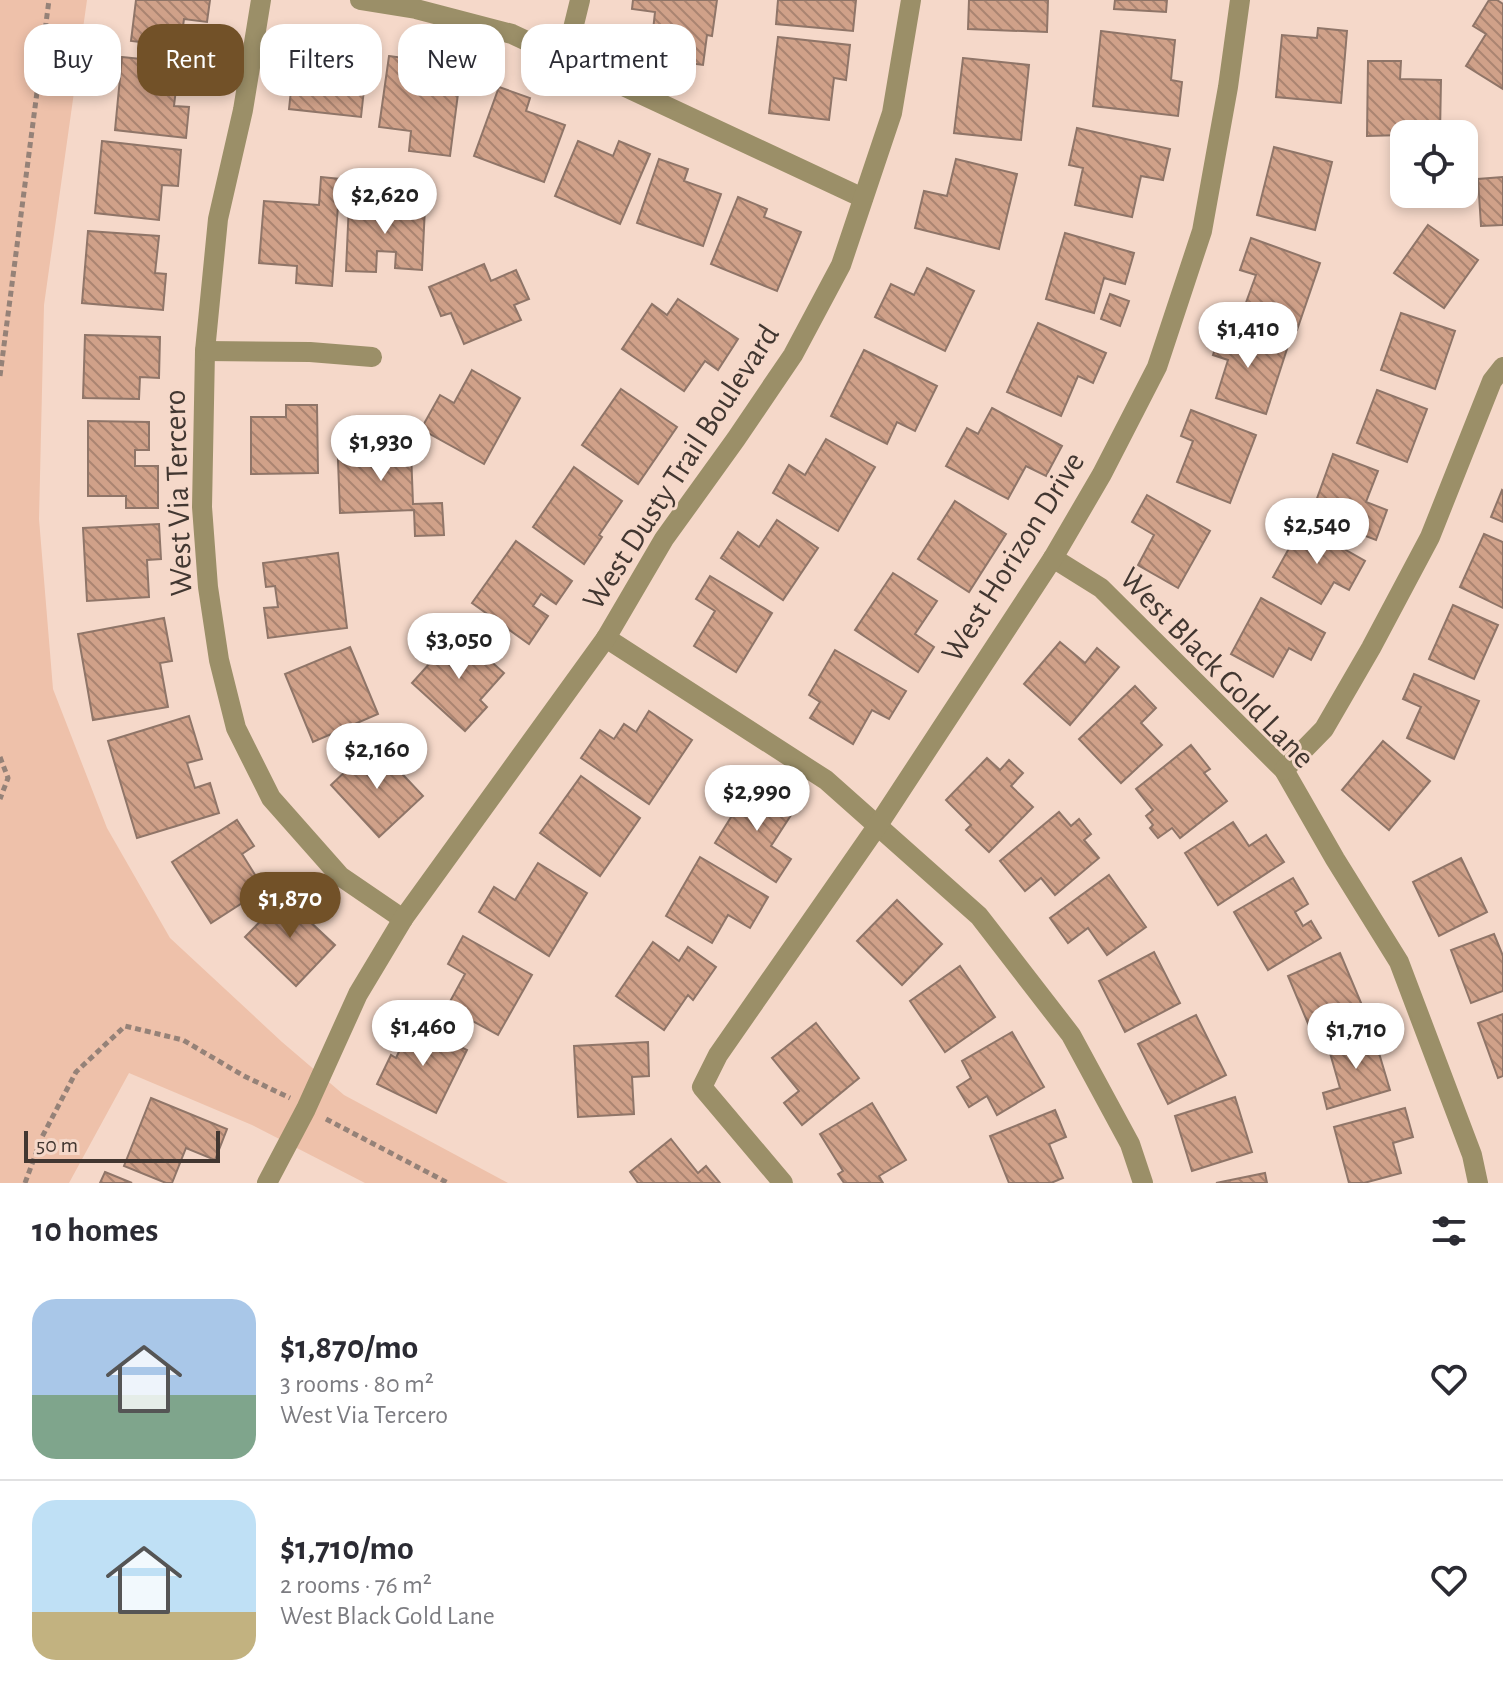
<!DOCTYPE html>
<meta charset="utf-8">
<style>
body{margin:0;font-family:"Alegreya Sans",sans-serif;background:#f2f2f3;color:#2b2b33;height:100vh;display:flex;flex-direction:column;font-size:30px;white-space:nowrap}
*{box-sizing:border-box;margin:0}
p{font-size:26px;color:#7c7c81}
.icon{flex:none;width:44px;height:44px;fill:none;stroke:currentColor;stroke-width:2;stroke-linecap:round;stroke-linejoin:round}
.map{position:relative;height:1183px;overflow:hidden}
.details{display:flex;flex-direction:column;background:#fff;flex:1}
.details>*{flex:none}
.hud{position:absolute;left:24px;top:24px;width:800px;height:72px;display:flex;gap:16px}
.tools{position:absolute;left:1390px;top:120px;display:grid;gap:16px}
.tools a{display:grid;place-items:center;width:88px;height:88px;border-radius:16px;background:#fff;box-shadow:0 4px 12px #0003;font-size:40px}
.scale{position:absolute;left:24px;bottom:20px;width:196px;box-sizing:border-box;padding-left:8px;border:4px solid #423731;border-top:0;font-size:22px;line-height:28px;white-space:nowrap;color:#423731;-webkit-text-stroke:6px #f5d8c9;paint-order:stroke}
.price{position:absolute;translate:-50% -68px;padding:0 18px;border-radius:28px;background:#fff;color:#222;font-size:26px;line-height:52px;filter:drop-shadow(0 2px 4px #0008)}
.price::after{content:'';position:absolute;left:50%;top:48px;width:24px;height:18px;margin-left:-12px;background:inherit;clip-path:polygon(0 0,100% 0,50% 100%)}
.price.selected{background:#725128;color:#fff}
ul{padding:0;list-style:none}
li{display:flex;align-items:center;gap:24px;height:200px;padding:0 32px}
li+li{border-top:2px solid #e1e1e2}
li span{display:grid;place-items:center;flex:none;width:224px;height:160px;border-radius:24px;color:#555}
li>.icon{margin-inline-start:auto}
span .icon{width:96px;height:96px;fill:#fffc;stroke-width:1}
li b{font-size:34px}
h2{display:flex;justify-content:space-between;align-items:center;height:96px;padding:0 32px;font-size:34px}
.pill{padding:0 28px;border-radius:24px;background:#fff;box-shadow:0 4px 12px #0003;font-size:28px;line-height:72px}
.pill.selected{background:#725128;color:#fff}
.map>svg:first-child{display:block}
</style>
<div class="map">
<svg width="1503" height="1183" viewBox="0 0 1503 1183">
<defs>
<pattern id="building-back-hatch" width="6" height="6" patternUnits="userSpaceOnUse" patternTransform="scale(2)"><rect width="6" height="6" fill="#d0a189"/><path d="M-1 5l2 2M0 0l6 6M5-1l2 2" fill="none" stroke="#aa8471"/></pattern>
</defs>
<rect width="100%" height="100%" fill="#f5d8c9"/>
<path fill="#eec1aa" d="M0,0H87L44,305L39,519L53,689L107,828L170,938L282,1042L344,1095L508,1183H365L252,1125L129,1073L69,1183H0Z"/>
<g fill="url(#building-back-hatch)" stroke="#8f7568" stroke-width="2">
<path d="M136,0H210L207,22L184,19L180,47L131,41Z"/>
<path d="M633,0H717L712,36L707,35L703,65L650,58L655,12L632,9Z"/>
<path d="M778,0H856L853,31L776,24Z"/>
<path d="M969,0H1048L1047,32L968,29Z"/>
<path d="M1115,0H1167L1166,12L1114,9Z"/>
<path d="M1489,0H1497L1503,4V89L1466,66L1486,34L1473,26Z"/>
<path d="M1318,28L1347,31L1341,103L1276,97L1282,35L1317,38Z"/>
<path d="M1101,31L1175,40L1171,80L1182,82L1178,116L1093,106Z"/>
<path d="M778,37L850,45L846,80L834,78L829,120L769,113Z"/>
<path d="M296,44L368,52L361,117L289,109Z"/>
<path d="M389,56L426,61L424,73L460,78L450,156L409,151L411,131L379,127Z"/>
<path d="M122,57L179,63L174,106L189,107L186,138L115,130Z"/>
<path d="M963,58L1029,65L1021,140L954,133Z"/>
<path d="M1368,61H1401L1400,79L1441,80L1440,134L1367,136Z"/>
<path d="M499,87L530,98L526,111L565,125L544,182L474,156Z"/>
<path d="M1077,128L1170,149L1163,180L1141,176L1132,217L1075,205L1083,168L1069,165Z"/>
<path d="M102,141L181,150L178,186L162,185L159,220L95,213Z"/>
<path d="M578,141L613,156L619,141L650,154L620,224L555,196Z"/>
<path d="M1274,147L1332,162L1315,230L1257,215Z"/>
<path d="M659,159L688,169L684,181L721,194L703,246L637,223Z"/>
<path d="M956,159L1017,174L999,249L915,228L924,191L947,196Z"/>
<path d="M321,177L340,179L332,286L296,283L297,266L259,263L264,201L319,205Z"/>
<path d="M1503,177V225L1481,226L1478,179Z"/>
<path d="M738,197L767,209L764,217L801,232L777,291L711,264Z"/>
<path d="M349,203L425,207L422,270L395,268L396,252L377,251L376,272L346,271Z"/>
<path d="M1428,225L1478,260L1444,308L1394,273Z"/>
<path d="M88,231L159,236L155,273L166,274L163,310L82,303Z"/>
<path d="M1065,233L1134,253L1125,284L1104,278L1094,313L1046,299Z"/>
<path d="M1251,238L1320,263L1297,330L1243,311L1256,275L1240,270Z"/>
<path d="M484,264L491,281L516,270L529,299L514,305L521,320L464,344L451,313L441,316L429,287Z"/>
<path d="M927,268L974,291L945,351L875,317L891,284L914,295Z"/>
<path d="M1110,294L1129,301L1120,326L1101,319Z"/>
<path d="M678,299L738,339L718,370L705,361L684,391L622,349L652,304L667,315Z"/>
<path d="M1401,313L1455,331L1435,389L1381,370Z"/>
<path d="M1038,323L1106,353L1093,383L1078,376L1061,416L1007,392Z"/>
<path d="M1222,327L1287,349L1266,414L1216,398L1228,360L1213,355Z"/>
<path d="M85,335L160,337L159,378L140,377L139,399L83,398Z"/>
<path d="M864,350L937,386L915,431L897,422L887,444L831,416Z"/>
<path d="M472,370L520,398L484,464L421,429L440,395L454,403Z"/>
<path d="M621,389L677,427L638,484L582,445Z"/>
<path d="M1377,390L1427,409L1407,462L1357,443Z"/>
<path d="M286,405H317L318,473L251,474V417H286Z"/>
<path d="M992,408L1062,446L1046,476L1026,466L1008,499L946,466L967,428L978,434Z"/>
<path d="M1191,410L1256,435L1230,503L1177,482L1193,441L1181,436Z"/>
<path d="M88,421L149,422V450H135V466H158V508H126V496H88Z"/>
<path d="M377,433V452L411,451L413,504L442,503L444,535L415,536L414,510L340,513L337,435Z"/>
<path d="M826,439L875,467L838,531L773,493L789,465L805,475Z"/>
<path d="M1333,454L1378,471L1366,502L1387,510L1376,540L1311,515Z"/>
<path d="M574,467L622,501L599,535L602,537L584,564L533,527Z"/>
<path d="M1502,490L1503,491V522L1491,517Z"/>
<path d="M1147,495L1210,531L1178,588L1138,565L1154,535L1132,522Z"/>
<path d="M955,501L1006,534L969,592L918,559Z"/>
<path d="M777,520L818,548L783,600L721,558L738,532L759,547Z"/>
<path d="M159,524L161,559L147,560L149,597L87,601L83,528Z"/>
<path d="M1302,525L1365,561L1349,590L1334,582L1321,604L1273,577Z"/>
<path d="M1484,534L1503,542V608L1460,587Z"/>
<path d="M516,541L572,581L556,604L541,594L533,606L548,616L529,644L472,603Z"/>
<path d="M338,553L347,628L268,638L264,608L278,607L275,586L266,587L263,563Z"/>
<path d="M893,573L937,601L915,634L934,647L918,672L855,630Z"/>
<path d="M710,576L772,613L736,672L694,646L715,611L696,599Z"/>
<path d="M1261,598L1325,633L1311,660L1289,648L1273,677L1231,654Z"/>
<path d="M1453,605L1498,625L1474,679L1429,659Z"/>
<path d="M164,618L172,661L160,663L168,707L93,720L78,634Z"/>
<path d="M458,632L504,673L480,700L487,707L465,731L412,683Z"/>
<path d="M1060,642L1085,663L1097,648L1119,667L1070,725L1024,684Z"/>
<path d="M350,647L378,714L313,742L285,674Z"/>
<path d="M835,650L906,691L889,719L872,710L853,744L810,718L820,702L809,695Z"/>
<path d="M1414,674L1479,701L1454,759L1407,738L1421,707L1403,699Z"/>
<path d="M1135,686L1156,708L1141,723L1162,745L1121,783L1079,739Z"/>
<path d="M649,711L692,740L649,804L581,758L600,730L614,739L624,724L636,732Z"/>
<path d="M189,716L202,759L187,763L195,788L210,783L219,813L137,838L108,741Z"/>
<path d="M1383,741L1430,781L1389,830L1342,790Z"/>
<path d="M374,744L423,796L379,837L331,785Z"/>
<path d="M1191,745L1210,769L1204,773L1227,801L1180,838L1172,828L1158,838L1150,828L1153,825L1146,816L1153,810L1136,789Z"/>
<path d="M987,758L1000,770L1009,760L1023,773L1011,786L1033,807L989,852L966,830L971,825L946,800Z"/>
<path d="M581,776L640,818L600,876L540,833Z"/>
<path d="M751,785L793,812L771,846L791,859L776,882L715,843Z"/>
<path d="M1059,812L1071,826L1079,819L1091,834L1084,840L1099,858L1055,895L1041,878L1025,891L1000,861Z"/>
<path d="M237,820L254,846L242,854L264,889L211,923L172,862Z"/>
<path d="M1233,822L1249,846L1266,835L1284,862L1218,905L1185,853Z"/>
<path d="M700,857L768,897L750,928L728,915L712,943L666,916Z"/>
<path d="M1461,858L1487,912L1439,936L1413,882Z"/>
<path d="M538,863L587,893L549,956L479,912L494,887L515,900Z"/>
<path d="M1109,875L1146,927L1107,955L1088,928L1068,943L1050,918Z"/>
<path d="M1293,878L1308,904L1295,912L1303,926L1311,921L1321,938L1268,970L1234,912Z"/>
<path d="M289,892L309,911L304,916L335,945L296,986L245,937Z"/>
<path d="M897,900L942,944L902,985L857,941Z"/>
<path d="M1494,934L1503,956V991L1471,1003L1451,950Z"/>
<path d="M463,936L532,975L498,1035L447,1007L465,974L448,964Z"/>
<path d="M653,942L679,961L688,947L716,967L693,1000L688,995L664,1030L616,996Z"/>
<path d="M1154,952L1180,1003L1125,1032L1099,981Z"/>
<path d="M1340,953L1364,1010L1312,1033L1288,976Z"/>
<path d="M960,966L995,1017L945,1052L910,1001Z"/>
<path d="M1503,1014V1076L1498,1078L1478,1023Z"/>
<path d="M1196,1015L1226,1075L1168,1104L1138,1044Z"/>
<path d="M816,1023L859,1078L802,1125L784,1103L799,1091L772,1058Z"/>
<path d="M412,1024L467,1050L436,1113L377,1084L391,1055L396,1058Z"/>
<path d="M1012,1032L1044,1087L997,1115L987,1096L969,1107L957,1087L971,1078L962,1061Z"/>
<path d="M1373,1033L1390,1090L1327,1109L1323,1093L1340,1088L1328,1046Z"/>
<path d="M648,1042L649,1076L632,1077L634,1114L578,1117L574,1046Z"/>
<path d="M1235,1097L1252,1152L1192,1171L1175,1116Z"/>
<path d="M151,1098L227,1129L215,1160L186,1148L172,1183H166L124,1166Z"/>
<path d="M872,1103L906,1160L879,1176L883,1183H844L838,1174L843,1171L820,1134Z"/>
<path d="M1405,1108L1413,1137L1393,1143L1401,1173L1364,1183H1349L1334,1127Z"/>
<path d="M1055,1110L1066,1137L1049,1144L1063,1178L1051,1183H1009L990,1136Z"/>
<path d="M671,1139L698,1173L706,1166L720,1183H638L630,1172Z"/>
<path d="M105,1172L132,1183H100Z"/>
<path d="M1265,1173L1267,1183H1216Z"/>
</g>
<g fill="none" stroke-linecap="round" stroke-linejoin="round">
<g stroke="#958278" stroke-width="5" stroke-dasharray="6 4" stroke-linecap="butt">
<path d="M0,376L49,0"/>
<path d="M0,757L8,778L0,799"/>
<path d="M326,1119L448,1183"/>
<path d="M25,1183L42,1137L76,1072L125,1026L183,1040L244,1076L290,1098"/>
</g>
<g stroke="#9b8f68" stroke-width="20">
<path d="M261,0L243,110L218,219L205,351L202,507L208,587L219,660L236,728L271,798L340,876L403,919"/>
<path d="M360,0L416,9L512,34L863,198"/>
<path d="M566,57L580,0"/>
<path d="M205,351L310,352L372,357"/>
<path d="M1053,558L1101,588L1284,770L1335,859L1399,962L1472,1155L1478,1183"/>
<path d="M606,638L826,780L979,916L1071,1035L1130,1144L1143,1183"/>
<path d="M1284,770L1324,729L1371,648L1430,537L1492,381L1503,367"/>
<path d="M267,1183L306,1109L358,994L403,919L606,638L664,539L736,439L793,355L841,265L892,113L911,0"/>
<path d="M783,1183L702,1087L718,1055L878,825L1053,558L1102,474L1157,367L1202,231L1228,87L1240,0"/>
</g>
</g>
<g text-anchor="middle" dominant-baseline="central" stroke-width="6" stroke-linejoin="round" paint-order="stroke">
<g font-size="32" fill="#423731" stroke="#f5d8c9">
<text transform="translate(681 467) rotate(-57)">West Dusty Trail Boulevard</text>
<text transform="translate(178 493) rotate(-92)">West Via Tercero</text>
<text transform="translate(1013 557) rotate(-58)">West Horizon Drive</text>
<text transform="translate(1217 668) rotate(46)">West Black Gold Lane</text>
</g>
</g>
</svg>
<div class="tools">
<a><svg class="icon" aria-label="locate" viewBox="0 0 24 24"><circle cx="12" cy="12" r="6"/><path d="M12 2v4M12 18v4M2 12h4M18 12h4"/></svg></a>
</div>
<div class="scale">50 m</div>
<b class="price" style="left:385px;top:236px">$2,620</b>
<b class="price" style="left:1248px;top:370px">$1,410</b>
<b class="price" style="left:381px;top:483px">$1,930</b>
<b class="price" style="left:1317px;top:566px">$2,540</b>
<b class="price" style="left:459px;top:681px">$3,050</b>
<b class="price" style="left:377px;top:791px">$2,160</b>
<b class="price" style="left:757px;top:833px">$2,990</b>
<b class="price selected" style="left:290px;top:940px">$1,870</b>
<b class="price" style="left:423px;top:1068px">$1,460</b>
<b class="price" style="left:1356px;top:1071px">$1,710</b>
<div class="hud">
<a class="pill">Buy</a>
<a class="pill selected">Rent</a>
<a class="pill">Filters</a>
<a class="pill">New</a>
<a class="pill">Apartment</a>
</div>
</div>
<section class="details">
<h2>10 homes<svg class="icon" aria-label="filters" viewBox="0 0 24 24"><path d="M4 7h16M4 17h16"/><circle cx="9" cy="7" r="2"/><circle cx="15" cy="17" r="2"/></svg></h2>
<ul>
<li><span style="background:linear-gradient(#a9c7e8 60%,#7fa58c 0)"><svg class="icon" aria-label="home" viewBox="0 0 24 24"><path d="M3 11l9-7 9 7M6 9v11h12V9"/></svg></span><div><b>$1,870/mo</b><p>3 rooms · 80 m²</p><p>West Via Tercero</p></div><svg class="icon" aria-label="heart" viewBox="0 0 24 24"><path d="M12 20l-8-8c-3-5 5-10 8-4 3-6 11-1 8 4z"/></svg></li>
<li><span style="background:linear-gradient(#bfe0f5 70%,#c2b280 0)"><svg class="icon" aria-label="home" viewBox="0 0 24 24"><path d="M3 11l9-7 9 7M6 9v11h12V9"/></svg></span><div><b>$1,710/mo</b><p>2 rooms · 76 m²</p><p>West Black Gold Lane</p></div><svg class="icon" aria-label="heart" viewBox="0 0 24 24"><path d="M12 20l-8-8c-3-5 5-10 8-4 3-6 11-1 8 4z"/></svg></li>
</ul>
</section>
